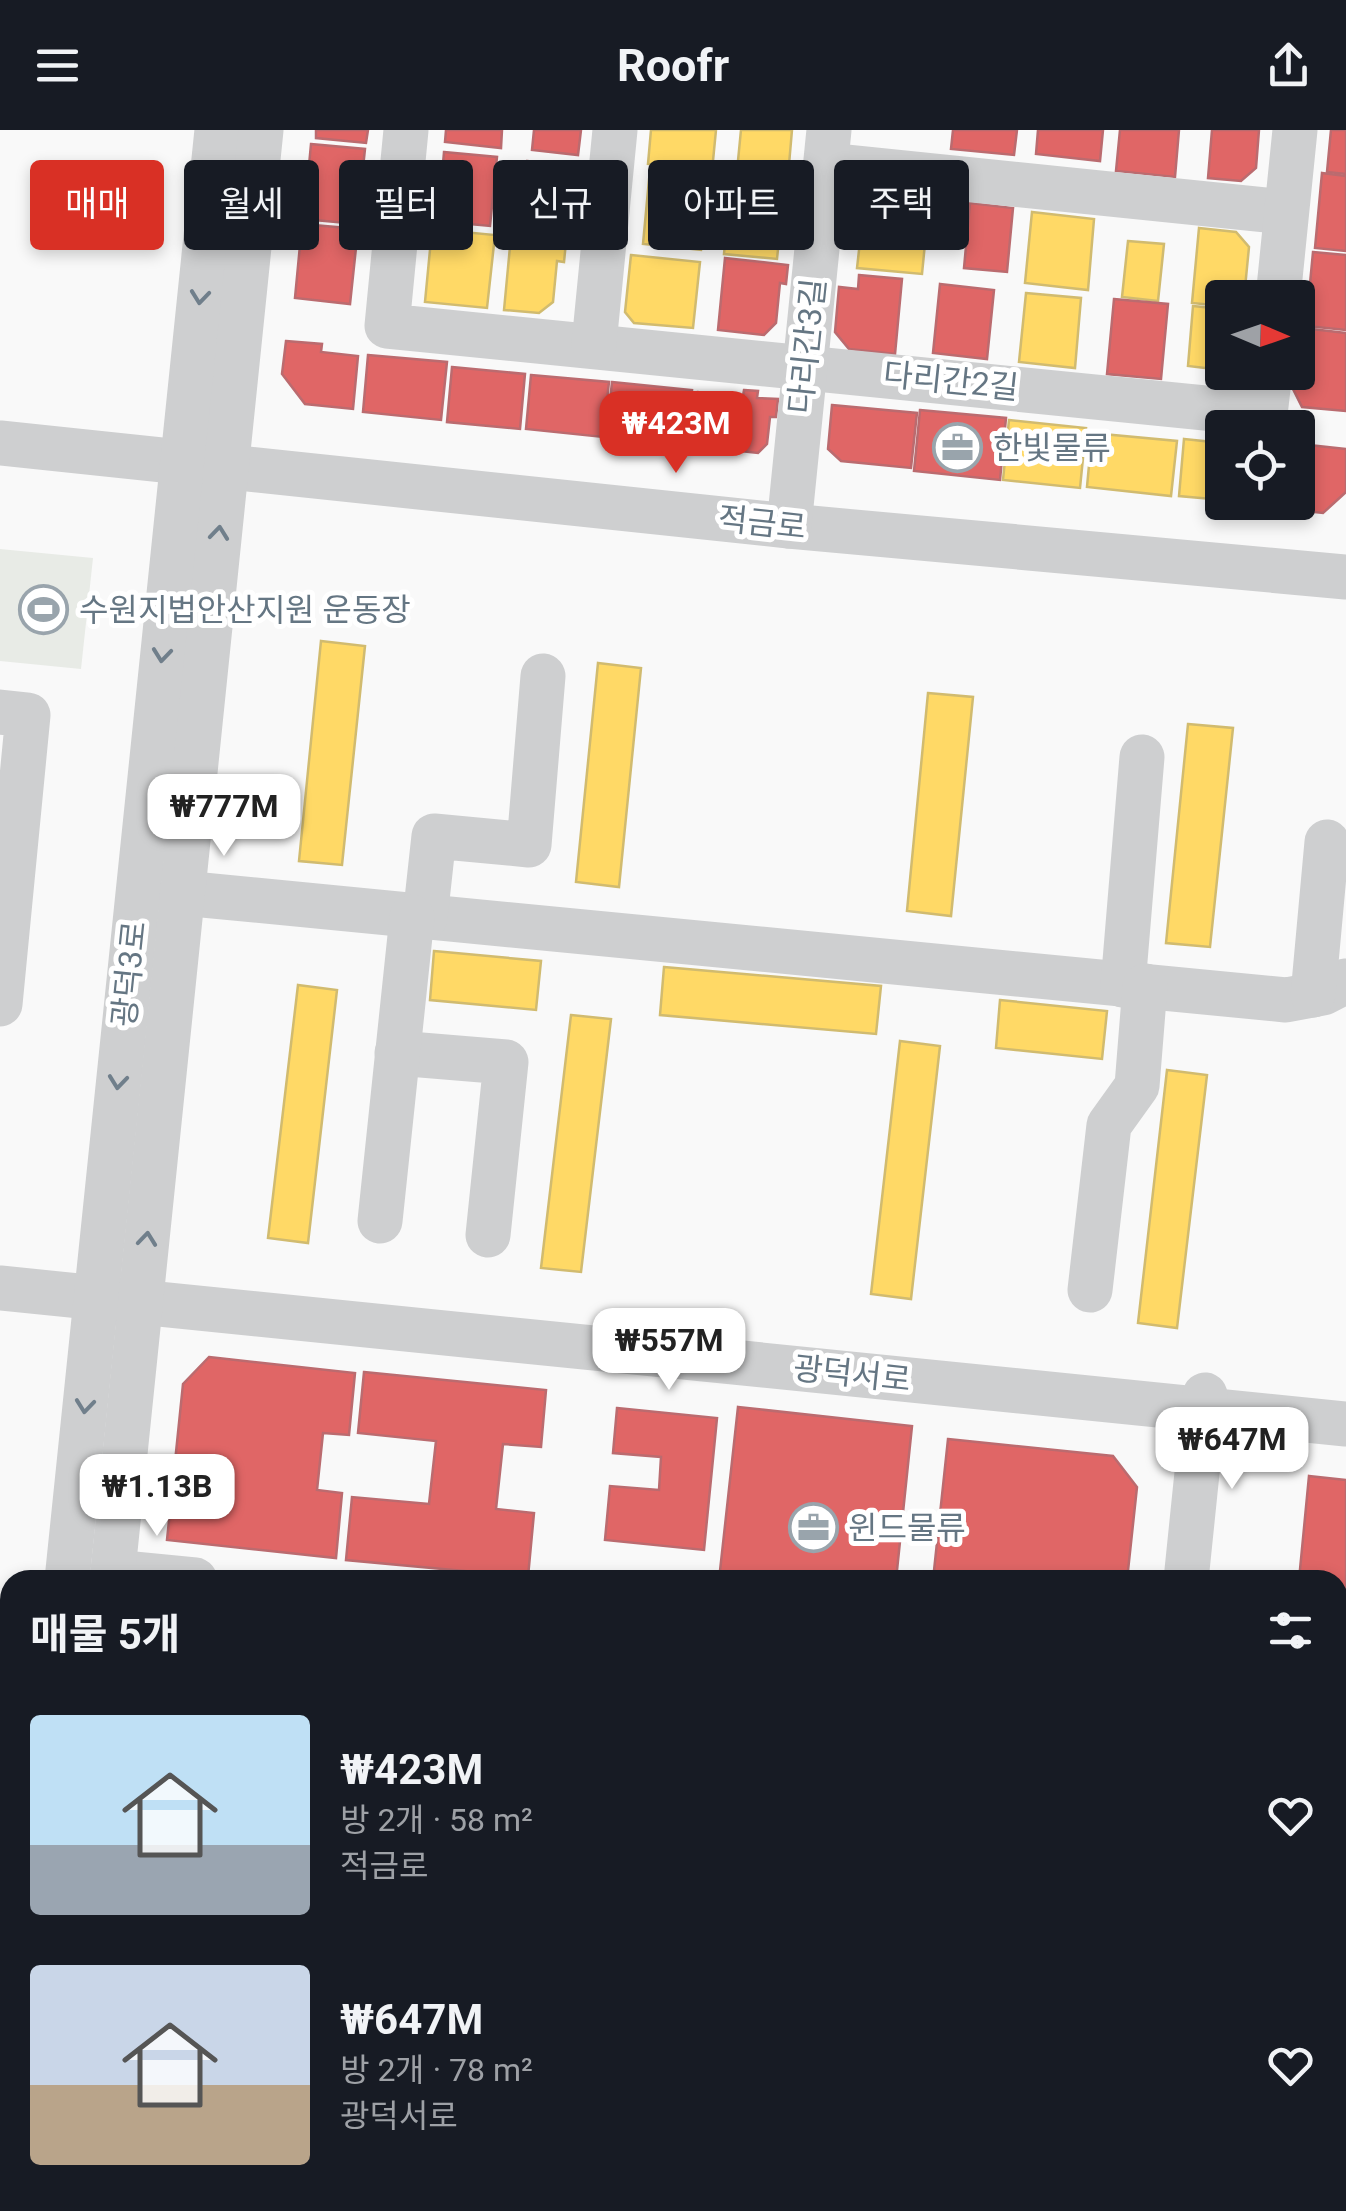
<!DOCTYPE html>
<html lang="ko">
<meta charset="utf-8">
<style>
body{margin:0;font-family:Roboto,"Noto Sans KR",sans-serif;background:#20242c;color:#f1f3f6;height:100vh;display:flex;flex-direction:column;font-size:38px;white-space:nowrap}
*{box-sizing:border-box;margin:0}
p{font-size:32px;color:#9ea1a6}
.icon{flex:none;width:55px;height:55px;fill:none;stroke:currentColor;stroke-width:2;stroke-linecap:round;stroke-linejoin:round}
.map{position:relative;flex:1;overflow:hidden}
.sheet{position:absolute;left:0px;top:1440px;width:1348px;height:642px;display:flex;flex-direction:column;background:#171b24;border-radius:30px 30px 0 0;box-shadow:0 5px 15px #0003}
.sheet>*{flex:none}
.banner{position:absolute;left:30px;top:30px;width:1288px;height:90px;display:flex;gap:20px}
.needle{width:65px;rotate:92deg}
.tools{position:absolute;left:1205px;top:150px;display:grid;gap:20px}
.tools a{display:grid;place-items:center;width:110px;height:110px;border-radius:10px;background:#171b24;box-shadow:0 5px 15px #0003;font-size:50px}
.price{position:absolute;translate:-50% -85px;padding:0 22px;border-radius:20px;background:#fff;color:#222;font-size:32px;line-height:65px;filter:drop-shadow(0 2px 5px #0008)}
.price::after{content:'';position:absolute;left:50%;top:60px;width:30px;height:22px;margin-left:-15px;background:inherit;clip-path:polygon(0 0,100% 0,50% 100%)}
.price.selected{background:#d93025;color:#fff}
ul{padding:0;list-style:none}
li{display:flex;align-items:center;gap:30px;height:250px;padding:0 30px}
li span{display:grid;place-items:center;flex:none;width:280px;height:200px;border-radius:10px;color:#555}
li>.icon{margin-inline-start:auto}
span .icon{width:120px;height:120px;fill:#fffc;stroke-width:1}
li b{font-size:42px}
h2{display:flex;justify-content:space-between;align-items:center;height:120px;padding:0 30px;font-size:42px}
.pill{padding:0 35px;border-radius:10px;background:#171b24;box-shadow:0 5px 15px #0003;font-size:35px;line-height:90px}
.pill.selected{background:#d93025;color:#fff}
header{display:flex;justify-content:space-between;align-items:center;height:130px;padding:0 30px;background:#171b24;font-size:45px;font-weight:700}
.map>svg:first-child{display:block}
</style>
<header><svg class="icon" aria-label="menu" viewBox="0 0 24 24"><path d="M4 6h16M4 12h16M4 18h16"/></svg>Roofr<svg class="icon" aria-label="share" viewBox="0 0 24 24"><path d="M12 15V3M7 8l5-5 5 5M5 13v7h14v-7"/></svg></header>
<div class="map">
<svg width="1346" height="2081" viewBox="0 0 1346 2081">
<rect width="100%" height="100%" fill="#f9f9f9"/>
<path fill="#e8ebe6" d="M0,419L93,428L81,539L0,531Z"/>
<g fill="#ffd966" stroke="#d1bb6f" stroke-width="2.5">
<path d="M651,0H716L712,41L648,34Z"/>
<path d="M741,0H792L788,46L737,41Z"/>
<path d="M650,39L708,45L701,120L643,114Z"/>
<path d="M731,46L789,52L787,70H783L777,129L724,124Z"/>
<path d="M865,67L929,73L922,144L857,138Z"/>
<path d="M1032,82L1094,89L1088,160L1025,153Z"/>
<path d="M1199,98L1236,102L1249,117L1244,168H1222V176L1192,173Z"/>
<path d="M432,99L495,105L487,178L425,172Z"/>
<path d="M511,106L566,112L564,132L557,131L553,172L539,183L504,180Z"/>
<path d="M1128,111L1164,114L1158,171L1122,167Z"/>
<path d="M631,125L700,132L693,198L634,193L625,182Z"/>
<path d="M1026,163L1081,168L1075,238L1019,232Z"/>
<path d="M1193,176L1222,179V240L1188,236Z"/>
<path d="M1009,290L1086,298L1080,358L1003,350Z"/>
<path d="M1092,303L1177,311L1171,366L1087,357Z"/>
<path d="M1184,309L1222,313V370L1179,366Z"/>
<path d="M321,511L365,516L342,735L299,731Z"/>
<path d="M598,533L641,538L619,757L576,752Z"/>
<path d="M928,563L973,567L951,786L907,781Z"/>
<path d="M1188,594L1233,598L1210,817L1166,813Z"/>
<path d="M434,821L541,831L536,880L430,870Z"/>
<path d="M664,837L881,856L876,904L660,885Z"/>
<path d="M298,855L337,860L308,1113L268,1108Z"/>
<path d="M1000,870L1107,881L1102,929L996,918Z"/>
<path d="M571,885L611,889L581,1142L541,1138Z"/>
<path d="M900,911L940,916L911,1169L871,1164Z"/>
<path d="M1167,940L1207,945L1177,1198L1138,1193Z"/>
</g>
<g fill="#e06666" stroke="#bb6b6f" stroke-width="2.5">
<path d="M316,0H368L366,13L316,8Z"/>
<path d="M446,0H502L501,18L445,12Z"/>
<path d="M534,0H581L578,25L532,20Z"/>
<path d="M953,0H1017L1014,25L951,19Z"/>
<path d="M1038,0H1103L1100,31L1036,24Z"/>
<path d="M1120,0H1179L1175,47L1116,41Z"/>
<path d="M1212,0H1259L1256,38L1241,51L1208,48Z"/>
<path d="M1331,0H1346V44L1327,42Z"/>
<path d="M311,14L365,19L357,94L304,89Z"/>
<path d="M444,22L497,27L490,96L438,91Z"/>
<path d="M527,31L574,36L567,108L533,105L536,77L522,76Z"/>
<path d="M1322,43L1346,46V121L1315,118Z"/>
<path d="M970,73L1013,78L1007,142L964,138Z"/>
<path d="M302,94L358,99L350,174L295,168Z"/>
<path d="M1313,122L1346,125V200L1306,196Z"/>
<path d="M725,128L788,135L786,154L780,153L776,193L764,205L718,200Z"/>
<path d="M859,145L902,149L895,224L849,219L835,202L839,157L858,159Z"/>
<path d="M940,154L994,160L987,229L933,223Z"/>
<path d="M1114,169L1168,174L1161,249L1107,244Z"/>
<path d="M1312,199L1346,203V281L1302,277L1293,259L1298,233L1309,234Z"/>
<path d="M286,211L322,214L321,222L358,226L353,279L305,274L282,244Z"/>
<path d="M368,225L447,232L441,290L363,282Z"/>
<path d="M452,237L525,244L520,299L447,292Z"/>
<path d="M531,245L609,252L603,307L526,299Z"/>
<path d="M612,252L692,260L686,316L606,308Z"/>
<path d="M744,260L758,261L757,268L778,269L776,287H770L767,314L758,323L693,316L698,262L743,266Z"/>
<path d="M832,275L917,283L911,338L841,331L828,319Z"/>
<path d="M920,280L1006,288L1000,350L914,341Z"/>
<path d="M1300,314L1346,319V362L1323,383L1267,377V372H1298Z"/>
<path d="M209,1227L355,1243L349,1305L323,1303L317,1360L342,1363L336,1428L167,1410L183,1254Z"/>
<path d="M364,1242L546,1260L541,1317L503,1314L496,1379L534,1383L528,1447L346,1430L352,1367L429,1374L436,1311L358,1303Z"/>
<path d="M738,1277L912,1296L896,1450H719Z"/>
<path d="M617,1278L717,1288L704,1420L605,1410L610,1356L659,1360L661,1327L613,1323Z"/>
<path d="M948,1309L1113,1326L1137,1357L1127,1450H933Z"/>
<path d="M1309,1346L1346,1350V1643L1338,1642V1450H1299Z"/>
<path d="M1338,1671L1346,1672V1818H1338Z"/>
<path d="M1338,1866L1346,1867V2013L1338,2012Z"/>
<path d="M1338,2065L1346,2066V2081H1171L1172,2072H1338Z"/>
<path d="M90,2072H205L258,2078V2081H89Z"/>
<path d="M431,2072H574L573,2081H430Z"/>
<path d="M623,2072H904L903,2081H622Z"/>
<path d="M927,2072H966L1052,2081H926Z"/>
</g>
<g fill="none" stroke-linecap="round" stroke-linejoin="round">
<g stroke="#cecfd0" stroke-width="45">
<path d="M406,0L387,196L1265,284L1270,242"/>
<path d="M826,35L1286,82"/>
<path d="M1278,168L1295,0"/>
<path d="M594,214L615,0"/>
<path d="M0,313L789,396L1346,447"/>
<path d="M789,396L829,0"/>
<path d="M0,582L28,585L0,874"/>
<path d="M182,763L1286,870L1323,863L1346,851"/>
<path d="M425,788L434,706L529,715L543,546"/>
<path d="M1123,855L1142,627"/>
<path d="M1313,865L1327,712"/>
<path d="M397,923L506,932L488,1105"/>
<path d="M380,1091L412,787"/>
<path d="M0,1158L1346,1294"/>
<path d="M1090,1160L1109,995L1137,956L1145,856"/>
<path d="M113,1442L195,1450"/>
<path d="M67,1450L217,0"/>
<path d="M112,1450L261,0"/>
<path d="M1186,1450L1205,1265"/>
<path d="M0,2081L10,1987"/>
<path d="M42,2081L44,2072"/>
<path d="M1118,2081L1119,2072"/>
</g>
</g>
<defs><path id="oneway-chevron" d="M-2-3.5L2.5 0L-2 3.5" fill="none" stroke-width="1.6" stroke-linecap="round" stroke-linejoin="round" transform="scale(2.5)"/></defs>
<g stroke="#707f8b">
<use href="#oneway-chevron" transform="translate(200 167) rotate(96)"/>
<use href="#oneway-chevron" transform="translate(219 403) rotate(-84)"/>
<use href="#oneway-chevron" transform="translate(162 525) rotate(96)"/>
<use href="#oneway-chevron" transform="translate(118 952) rotate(96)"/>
<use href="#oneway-chevron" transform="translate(147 1109) rotate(-84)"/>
<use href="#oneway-chevron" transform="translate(85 1276) rotate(96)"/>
</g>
<defs>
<symbol id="office-ring" viewBox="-11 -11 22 22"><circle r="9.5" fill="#fff" stroke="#99a4ac" stroke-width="1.5"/><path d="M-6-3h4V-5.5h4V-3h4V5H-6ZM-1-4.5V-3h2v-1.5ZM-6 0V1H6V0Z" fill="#99a4ac"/></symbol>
<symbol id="stadium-ring" viewBox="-11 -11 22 22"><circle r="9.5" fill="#fff" stroke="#99a4ac" stroke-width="1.5"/><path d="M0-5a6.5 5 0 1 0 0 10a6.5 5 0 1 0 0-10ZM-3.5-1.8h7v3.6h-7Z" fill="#99a4ac"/></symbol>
</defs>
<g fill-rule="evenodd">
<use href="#office-ring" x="930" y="290" width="55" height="55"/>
<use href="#stadium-ring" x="16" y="452" width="55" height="55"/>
<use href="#office-ring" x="786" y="1370" width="55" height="55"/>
</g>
<g text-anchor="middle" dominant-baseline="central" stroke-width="10" stroke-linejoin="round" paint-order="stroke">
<g font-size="32" fill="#657683" stroke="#fff">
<text transform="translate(807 216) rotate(-84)">다리간3길</text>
<text transform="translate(951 251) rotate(6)">다리간2길</text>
<text transform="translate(762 393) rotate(6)">적금로</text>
<text transform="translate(129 844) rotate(-84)">광덕3로</text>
<text transform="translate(852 1244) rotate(6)">광덕서로</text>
</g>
<g font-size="32" fill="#657683" stroke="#fff" text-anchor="start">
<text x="993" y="318">한빛물류</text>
<text x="79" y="480">수원지법안산지원 운동장</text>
<text x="848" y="1398">윈드물류</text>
</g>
</g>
</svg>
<div class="tools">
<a><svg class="needle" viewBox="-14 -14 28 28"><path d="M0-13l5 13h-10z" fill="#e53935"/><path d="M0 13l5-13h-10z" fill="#9ea1a6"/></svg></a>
<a><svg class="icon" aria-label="locate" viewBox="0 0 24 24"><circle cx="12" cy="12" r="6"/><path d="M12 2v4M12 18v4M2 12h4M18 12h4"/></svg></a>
</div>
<b class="price selected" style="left:676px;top:346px">₩423M</b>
<b class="price" style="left:224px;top:729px">₩777M</b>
<b class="price" style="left:669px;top:1263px">₩557M</b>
<b class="price" style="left:1232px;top:1362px">₩647M</b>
<b class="price" style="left:157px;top:1409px">₩1.13B</b>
<div class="banner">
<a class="pill selected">매매</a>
<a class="pill">월세</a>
<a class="pill">필터</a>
<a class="pill">신규</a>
<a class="pill">아파트</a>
<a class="pill">주택</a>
</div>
<section class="sheet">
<h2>매물 5개<svg class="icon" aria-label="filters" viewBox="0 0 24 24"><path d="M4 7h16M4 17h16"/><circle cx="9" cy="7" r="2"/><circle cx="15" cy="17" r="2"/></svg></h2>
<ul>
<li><span style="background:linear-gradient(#bfe0f5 65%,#9aa5b1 0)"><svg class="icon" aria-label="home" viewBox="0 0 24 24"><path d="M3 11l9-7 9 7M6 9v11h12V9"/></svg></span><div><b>₩423M</b><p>방 2개 · 58 m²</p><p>적금로</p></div><svg class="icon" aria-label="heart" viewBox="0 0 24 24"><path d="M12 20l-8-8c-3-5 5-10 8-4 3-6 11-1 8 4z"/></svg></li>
<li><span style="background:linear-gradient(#c9d6e8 60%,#b9a48a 0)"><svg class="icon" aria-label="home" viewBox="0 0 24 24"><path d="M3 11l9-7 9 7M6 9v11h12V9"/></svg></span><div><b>₩647M</b><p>방 2개 · 78 m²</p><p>광덕서로</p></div><svg class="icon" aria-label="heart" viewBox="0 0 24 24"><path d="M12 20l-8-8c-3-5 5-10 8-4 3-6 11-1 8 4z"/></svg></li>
</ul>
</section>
</div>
